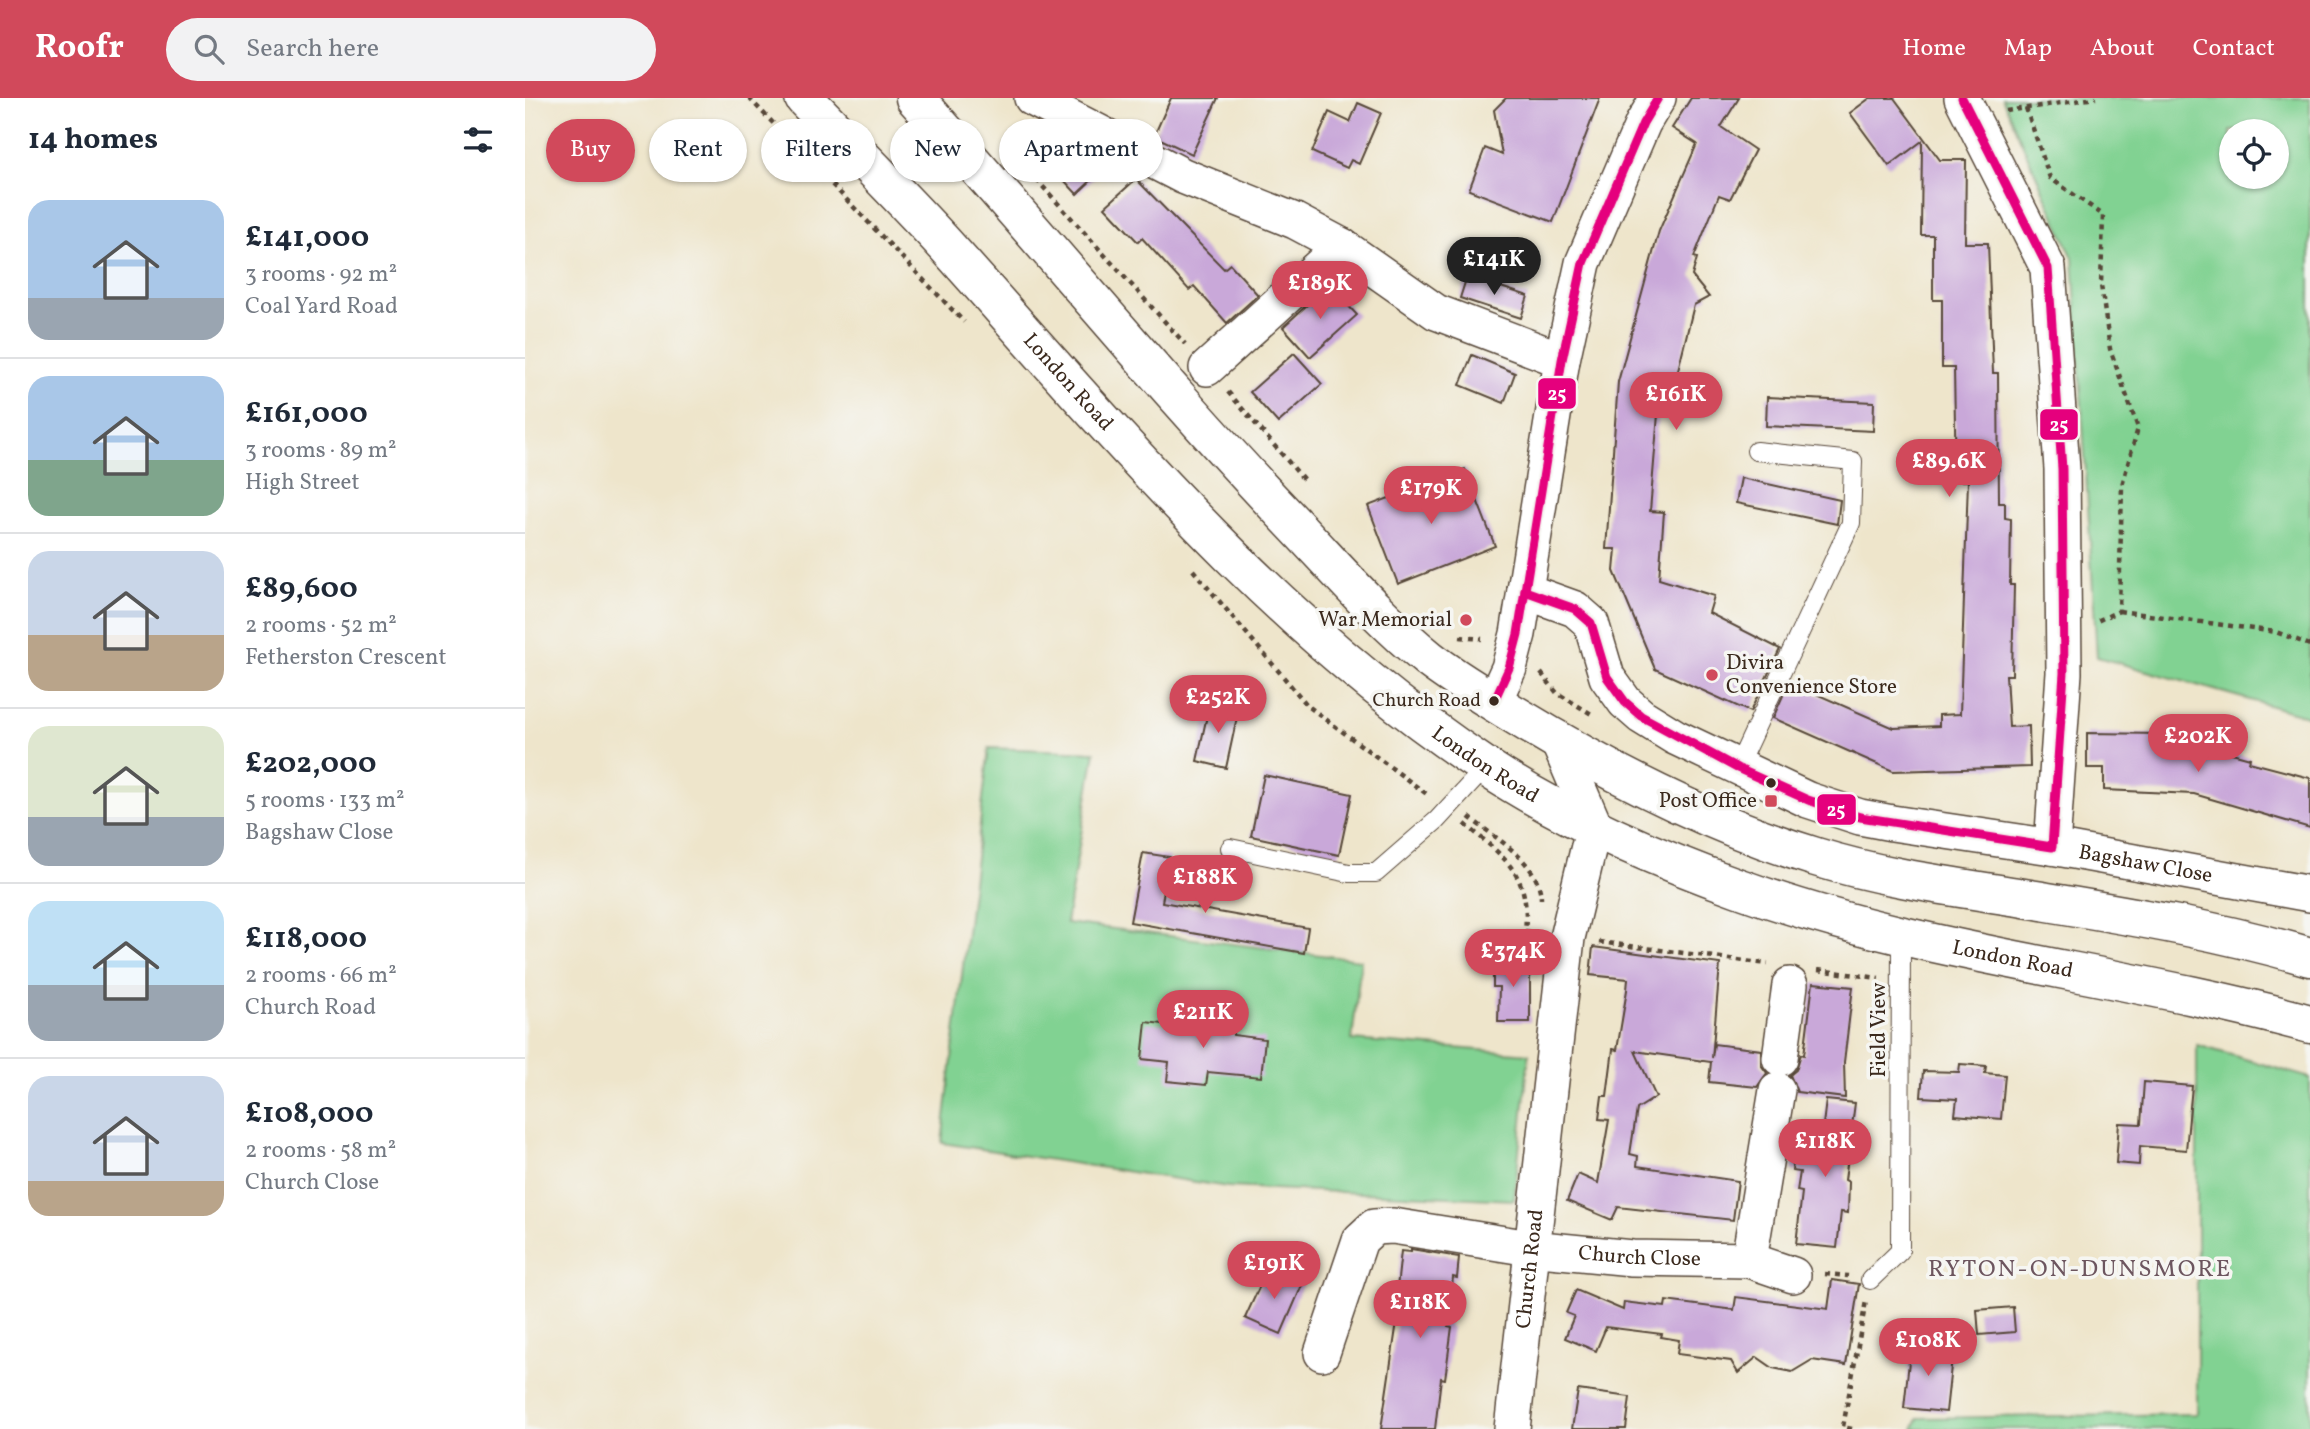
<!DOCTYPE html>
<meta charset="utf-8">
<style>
body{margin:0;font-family:Vollkorn,serif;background:#f2f2f3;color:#1f2937;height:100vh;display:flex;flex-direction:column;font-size:26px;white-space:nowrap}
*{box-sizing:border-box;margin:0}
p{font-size:23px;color:#747a83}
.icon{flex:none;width:38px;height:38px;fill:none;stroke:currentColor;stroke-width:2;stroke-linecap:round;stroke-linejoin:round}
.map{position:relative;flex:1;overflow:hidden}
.panel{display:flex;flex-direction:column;background:#fff;width:525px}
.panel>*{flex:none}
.top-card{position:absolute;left:21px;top:21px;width:665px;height:63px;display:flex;gap:14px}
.buttons{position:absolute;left:1694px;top:21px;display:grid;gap:14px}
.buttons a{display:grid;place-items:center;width:70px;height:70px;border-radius:50%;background:#fff;box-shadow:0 2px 5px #0004;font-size:35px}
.price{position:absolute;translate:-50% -60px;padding:0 16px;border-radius:24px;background:#d1495b;color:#fff;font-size:23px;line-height:46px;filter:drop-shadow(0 2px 4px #0008)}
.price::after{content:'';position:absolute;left:50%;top:42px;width:21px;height:16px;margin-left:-10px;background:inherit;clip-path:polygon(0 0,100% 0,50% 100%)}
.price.on{background:#222;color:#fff}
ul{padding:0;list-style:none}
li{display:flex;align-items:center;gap:21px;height:175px;padding:0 28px}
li+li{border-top:2px solid #e0e1e3}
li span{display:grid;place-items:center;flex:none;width:196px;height:140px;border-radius:21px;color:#555}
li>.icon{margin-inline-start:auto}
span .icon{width:84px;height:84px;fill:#fffc;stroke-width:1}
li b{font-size:30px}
h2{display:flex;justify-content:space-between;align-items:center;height:84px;padding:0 28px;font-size:30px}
.tag{padding:0 24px;border-radius:32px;background:#fff;box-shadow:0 2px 5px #0004;font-size:24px;line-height:63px}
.tag.on{background:#d1495b;color:#fff}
header{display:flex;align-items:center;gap:42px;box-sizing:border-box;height:98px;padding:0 35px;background:#d1495b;color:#fff}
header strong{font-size:33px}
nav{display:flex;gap:38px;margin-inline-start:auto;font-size:24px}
.search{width:490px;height:63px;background:#f2f2f3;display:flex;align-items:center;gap:18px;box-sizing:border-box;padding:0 24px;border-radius:38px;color:#747a83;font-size:26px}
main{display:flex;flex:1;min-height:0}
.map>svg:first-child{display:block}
</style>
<header>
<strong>Roofr</strong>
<div class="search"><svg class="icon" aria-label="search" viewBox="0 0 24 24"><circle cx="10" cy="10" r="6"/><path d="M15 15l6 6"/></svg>Search here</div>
<nav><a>Home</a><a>Map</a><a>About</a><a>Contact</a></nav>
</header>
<main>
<section class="panel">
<h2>14 homes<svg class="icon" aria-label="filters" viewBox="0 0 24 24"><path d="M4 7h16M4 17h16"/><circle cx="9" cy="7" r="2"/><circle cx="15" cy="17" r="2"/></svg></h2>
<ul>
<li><span style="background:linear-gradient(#a9c7e8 70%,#9aa5b1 0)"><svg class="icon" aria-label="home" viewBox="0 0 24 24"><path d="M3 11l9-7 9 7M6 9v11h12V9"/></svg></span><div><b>£141,000</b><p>3 rooms · 92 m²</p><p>Coal Yard Road</p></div></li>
<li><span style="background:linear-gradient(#a9c7e8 60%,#7fa58c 0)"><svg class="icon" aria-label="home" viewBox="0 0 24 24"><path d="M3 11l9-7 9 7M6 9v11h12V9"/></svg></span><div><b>£161,000</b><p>3 rooms · 89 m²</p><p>High Street</p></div></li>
<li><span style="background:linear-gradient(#c9d6e8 60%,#b9a48a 0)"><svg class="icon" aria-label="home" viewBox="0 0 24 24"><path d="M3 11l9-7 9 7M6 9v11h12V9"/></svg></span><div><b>£89,600</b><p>2 rooms · 52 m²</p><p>Fetherston Crescent</p></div></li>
<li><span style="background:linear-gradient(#dfe7d0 65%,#9aa5b1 0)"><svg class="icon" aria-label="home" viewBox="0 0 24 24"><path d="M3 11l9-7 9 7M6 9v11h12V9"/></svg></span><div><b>£202,000</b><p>5 rooms · 133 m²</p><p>Bagshaw Close</p></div></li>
<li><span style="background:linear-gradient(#bfe0f5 60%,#9aa5b1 0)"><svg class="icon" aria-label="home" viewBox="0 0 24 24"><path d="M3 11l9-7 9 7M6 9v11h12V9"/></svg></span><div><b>£118,000</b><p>2 rooms · 66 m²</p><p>Church Road</p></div></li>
<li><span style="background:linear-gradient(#c9d6e8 75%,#b9a48a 0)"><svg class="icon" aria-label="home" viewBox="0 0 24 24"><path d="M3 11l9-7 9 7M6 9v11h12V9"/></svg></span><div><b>£108,000</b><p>2 rooms · 58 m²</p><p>Church Close</p></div></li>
</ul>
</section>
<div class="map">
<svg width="1785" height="1331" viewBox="0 0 1785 1331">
<rect width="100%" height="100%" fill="#f6f6f2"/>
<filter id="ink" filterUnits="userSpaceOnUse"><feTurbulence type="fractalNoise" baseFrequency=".0143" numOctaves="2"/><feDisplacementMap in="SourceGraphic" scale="14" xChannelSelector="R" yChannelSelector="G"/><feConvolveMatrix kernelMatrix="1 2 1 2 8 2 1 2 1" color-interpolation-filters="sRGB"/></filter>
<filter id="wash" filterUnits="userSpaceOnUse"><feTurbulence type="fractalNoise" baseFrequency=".00686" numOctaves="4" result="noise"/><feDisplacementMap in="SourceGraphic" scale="28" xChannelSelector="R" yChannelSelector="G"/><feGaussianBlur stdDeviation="1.57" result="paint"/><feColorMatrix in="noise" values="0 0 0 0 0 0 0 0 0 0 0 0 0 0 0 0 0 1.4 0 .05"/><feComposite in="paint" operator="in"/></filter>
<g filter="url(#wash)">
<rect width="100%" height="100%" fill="#eee5cb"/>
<g fill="#81d292" stroke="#5e7e58" stroke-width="2" fill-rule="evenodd">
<path d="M1477,0H1785V619L1572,559L1548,160ZM1706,33H1752V79H1706Z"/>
<path d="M464,650L570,654L541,825L836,862L827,942L1004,956L989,1102L703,1089L417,1045Z"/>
<path d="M1672,947L1785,980V1331H1388L1393,1320L1672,1316Z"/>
</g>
<g id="blocks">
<g fill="#c9a8d9">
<path d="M646,0H693L667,56L629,38Z"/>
<path d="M981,0H1075L1028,124L944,92L960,50L977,57L969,12Z"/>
<path d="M1166,0H1214L1196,29L1230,52L1205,101L1194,97L1169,159L1172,160L1167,178L1184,199L1169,207L1150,284L1136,280L1125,413L1139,414L1134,481L1189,498L1184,515L1255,551L1225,614L1130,571L1089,473L1091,451H1081L1093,284L1134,133L1172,46L1147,30Z"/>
<path d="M1345,0H1369L1415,62H1441L1440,145H1463L1468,275H1473L1474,405H1480V420L1486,421L1485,487H1489L1487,577H1481L1484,629L1504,628L1505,669L1368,673L1248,620L1264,584L1369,630L1414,628V617L1435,616L1443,383H1431L1429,270H1417V202H1408V137H1396L1397,43L1364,68L1325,15Z"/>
<path d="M833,5L856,15L834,66L826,62L822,70L787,54L804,14L825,24Z"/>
<path d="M542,48L570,79L552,96L523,65Z"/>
<path d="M611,81L699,171L705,166L733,197L702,225L669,188L664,192L617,140L613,144L580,109Z"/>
<path d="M942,178L1003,198L996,220L935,200Z"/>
<path d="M804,187L832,217L785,259L758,229Z"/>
<path d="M769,255L797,286L753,325L725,294Z"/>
<path d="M947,257L990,275L979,305L935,287Z"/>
<path d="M1242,299L1349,304L1348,333L1241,328Z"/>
<path d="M940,371L970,448L873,486L843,408Z"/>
<path d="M1216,380L1315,402L1312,426L1211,405Z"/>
<path d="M685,604L714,610L701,670L672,663Z"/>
<path d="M1562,635L1638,636L1725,660L1724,664L1785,680V730L1669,696L1579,692V670H1562Z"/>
<path d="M739,677L827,696L814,757L726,738Z"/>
<path d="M618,755L645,759L637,804L783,830L779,855L605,824Z"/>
<path d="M1068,849L1195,866L1187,960L1189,946L1236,952V967L1242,975L1232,989L1184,984L1186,964L1110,953L1131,999L1112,1011L1105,1056L1113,1058L1112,1068L1213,1083L1208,1122L1093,1109L1087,1122L1042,1103L1053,1076L1073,1085L1084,1022L1074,1021L1077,998H1082L1088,951L1092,952L1102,892L1103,881L1065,877Z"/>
<path d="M968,859L1005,860V924H973L974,889H968Z"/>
<path d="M1288,885L1328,889L1319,964L1320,1000L1272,994L1265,977L1271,972L1276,956L1279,957Z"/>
<path d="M683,916L710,919L708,937L740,941L736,979L683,974L681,987L642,983L644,964L617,961L621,924L682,931Z"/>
<path d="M1435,966L1461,968L1460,975L1480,977L1476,1021L1430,1017L1432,1001L1396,999L1398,973L1434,974Z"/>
<path d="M1619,984L1667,988L1661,1052L1615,1048L1614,1067L1591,1065L1594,1025L1616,1026Z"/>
<path d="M1301,1002L1330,1005L1320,1082L1324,1084L1323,1115L1316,1114L1312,1150L1271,1146L1277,1094L1272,1093L1275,1074L1267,1073L1270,1049L1295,1052Z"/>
<path d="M886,1151L934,1159L932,1180L928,1179L923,1228L927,1229L920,1281L916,1280L910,1331H856L877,1190H872L876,1153L886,1154Z"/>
<path d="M743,1170L778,1185L756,1236L720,1220Z"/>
<path d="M1307,1182L1334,1186L1321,1267L1287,1262L1267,1274L1248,1270L1232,1259L1213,1275L1206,1263L1152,1256L1154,1242L1136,1239L1137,1236L1081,1229L1071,1253L1040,1240L1049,1218L1041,1215L1051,1192L1098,1212L1099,1204L1140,1209L1141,1203L1209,1212L1211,1199L1303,1211Z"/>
<path d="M1488,1209L1490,1234L1454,1237L1452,1212Z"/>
<path d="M1386,1245L1428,1250L1421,1314L1379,1310Z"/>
<path d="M1053,1292L1105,1299L1101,1331H1047Z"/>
</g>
</g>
</g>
<g filter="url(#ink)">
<use href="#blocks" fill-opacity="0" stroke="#564638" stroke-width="2"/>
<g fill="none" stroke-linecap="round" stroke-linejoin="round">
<defs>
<g id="service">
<path d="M1212,670L1326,425L1328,363L1231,353"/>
<path d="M705,750L824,775H851L912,722L961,669"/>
<path d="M1345,1182L1375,1153L1376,838"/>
</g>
<g id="minor">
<path d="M507,0L658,78L770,123L817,148L911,214L1037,262"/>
<path d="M1437,0L1523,170L1537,371L1539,575L1527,749"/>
<path d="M682,270L817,148"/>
<path id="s1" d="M1000,493L1050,511L1066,525L1082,579L1100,604L1116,618L1150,639L1283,702L1335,719L1367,725L1527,749L1785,796"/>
<path d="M969,603L984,570L993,536L1037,262L1058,165L1118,25L1133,0"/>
<path d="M1255,960L1265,887"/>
<path d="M1224,1162L1252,992"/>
<path id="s2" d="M797,1255L835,1142L849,1129L868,1128L1005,1150L1107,1160L1224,1162L1268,1177"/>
<path id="s3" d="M987,1331L1042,840L1069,727L1033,643"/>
</g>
<g id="trunk">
<path id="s4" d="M279,0C328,51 378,100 425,152C590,336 750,529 958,667C1035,718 1127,759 1214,790C1398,857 1596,874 1785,926"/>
<path d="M390,0C517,139 635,286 765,422C810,469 853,520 904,561C931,582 961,599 990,617C1083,674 1186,727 1291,759C1365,782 1441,790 1517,803C1607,818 1698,833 1785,859"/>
</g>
</defs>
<use href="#service" stroke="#564638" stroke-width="20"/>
<use href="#minor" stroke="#564638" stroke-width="38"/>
<use href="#trunk" stroke="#564638" stroke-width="41"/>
<g stroke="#564638" stroke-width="4.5" stroke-dasharray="5 5" stroke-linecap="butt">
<path d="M224,0L439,224"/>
<path d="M1501,10L1525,80L1578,117L1576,187L1585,251L1613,330L1597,387L1594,513L1572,523"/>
<path d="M1481,13L1571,0"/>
<path d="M511,81L660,246"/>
<path d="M703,294L780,383"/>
<path d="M668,472L783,608L903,697"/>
<path d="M1594,513L1751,534L1785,547"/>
<path d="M935,539L957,541"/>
<path d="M1016,575L1032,595L1068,617"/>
<path d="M944,719C971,741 1015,764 1016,801"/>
<path d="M940,726C980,760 1006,776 1000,833L1009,835"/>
<path d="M1074,844L1243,866"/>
<path d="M1293,872L1354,880"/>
<path d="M1300,1176L1323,1178"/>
<path d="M1327,1331L1318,1329L1341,1203"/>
</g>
<use href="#service" stroke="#fff" stroke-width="18"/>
<use href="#minor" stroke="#fff" stroke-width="35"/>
<use href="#trunk" stroke="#fff" stroke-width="38"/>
<defs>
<g id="bus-1">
<path d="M1000,493L1050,511L1066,525L1082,579L1100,604L1116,618L1212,670L1283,702L1335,719L1527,749L1539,575L1537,371L1523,170L1437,0"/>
<path d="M969,603L984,570L993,536L1037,262L1058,165L1118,25L1133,0"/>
</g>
</defs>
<use href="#bus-1" stroke="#f6f6f2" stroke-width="14"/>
<use href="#bus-1" stroke="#e5007d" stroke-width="9"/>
</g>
</g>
<g fill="#d1495b" stroke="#f6f6f2" stroke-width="2.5">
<circle cx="941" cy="522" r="7"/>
<circle cx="1187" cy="577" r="7"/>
<rect x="1239" y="696" width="14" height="14" rx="3.5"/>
</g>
<g fill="#3b2a1e" stroke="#f6f6f2" stroke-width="2.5">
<circle cx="969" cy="603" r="6"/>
<circle cx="1246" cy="685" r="6"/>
</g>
<g text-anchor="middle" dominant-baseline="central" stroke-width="7" stroke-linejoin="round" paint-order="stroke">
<g font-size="19" fill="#3b2a1e" stroke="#f6f6f2" text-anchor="end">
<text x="956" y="603">Church Road</text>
</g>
<g font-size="21" fill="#3b2a1e" stroke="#f6f6f2">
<text stroke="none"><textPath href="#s4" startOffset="388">London Road</textPath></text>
<text stroke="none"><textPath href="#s4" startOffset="956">London Road</textPath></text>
<text stroke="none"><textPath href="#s1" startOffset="714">Bagshaw Close</textPath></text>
<text stroke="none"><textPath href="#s4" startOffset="1522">London Road</textPath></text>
<text transform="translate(1354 932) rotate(-90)">Field View</text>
<text stroke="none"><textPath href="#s2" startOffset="406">Church Close</textPath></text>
<text stroke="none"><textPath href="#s3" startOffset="161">Church Road</textPath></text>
</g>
<g font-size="21" fill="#3b2a1e" stroke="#f6f6f2" text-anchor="end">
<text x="927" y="522">War Memorial</text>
<text x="1201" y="565" text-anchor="start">Divira<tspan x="1201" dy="24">Convenience Store</tspan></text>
<text x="1232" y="703">Post Office</text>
</g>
<g font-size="24" letter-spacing="2" fill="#6d565f" stroke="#f6f6f2">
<text x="1555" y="1172">RYTON-ON-DUNSMORE</text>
</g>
</g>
<g stroke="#f6f6f2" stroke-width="2.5">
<rect x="1012" y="279" width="40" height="33" rx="7" fill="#e5007d"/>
<rect x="1514" y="310" width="40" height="33" rx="7" fill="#e5007d"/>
<rect x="1291" y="695" width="41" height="33" rx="7" fill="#e5007d"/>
</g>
<g font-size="19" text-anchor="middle" font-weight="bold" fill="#fff">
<text x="1032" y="302">25</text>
<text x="1534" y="333">25</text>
<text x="1311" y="718">25</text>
</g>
</svg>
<div class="buttons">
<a><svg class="icon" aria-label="locate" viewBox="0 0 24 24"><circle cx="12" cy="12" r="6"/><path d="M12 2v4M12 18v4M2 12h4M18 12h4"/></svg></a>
</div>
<b class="price on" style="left:969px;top:199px">£141K</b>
<b class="price" style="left:795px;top:223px">£189K</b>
<b class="price" style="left:1151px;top:334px">£161K</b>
<b class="price" style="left:1424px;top:401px">£89.6K</b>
<b class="price" style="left:906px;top:428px">£179K</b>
<b class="price" style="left:693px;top:637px">£252K</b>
<b class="price" style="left:1673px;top:676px">£202K</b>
<b class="price" style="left:680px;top:817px">£188K</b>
<b class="price" style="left:988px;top:891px">£374K</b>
<b class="price" style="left:678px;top:952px">£211K</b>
<b class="price" style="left:1300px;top:1081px">£118K</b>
<b class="price" style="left:749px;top:1203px">£191K</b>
<b class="price" style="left:895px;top:1242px">£118K</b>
<b class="price" style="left:1403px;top:1280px">£108K</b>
<div class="top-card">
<a class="tag on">Buy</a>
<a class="tag">Rent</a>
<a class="tag">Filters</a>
<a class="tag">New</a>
<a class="tag">Apartment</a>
</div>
</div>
</main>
